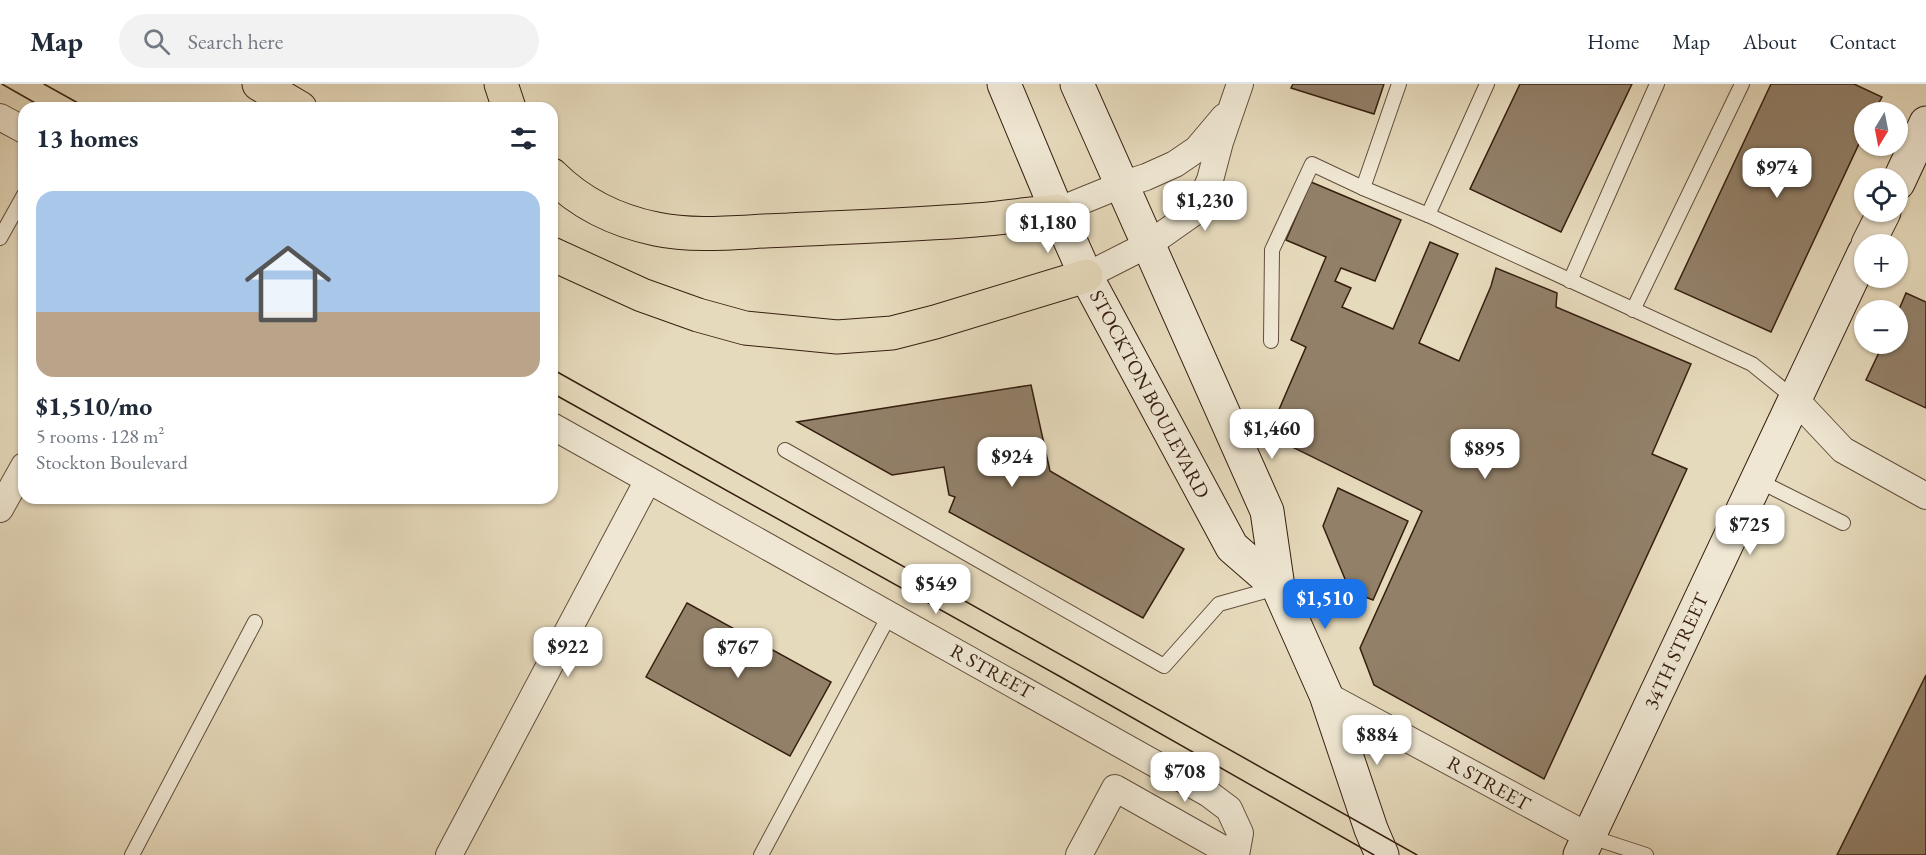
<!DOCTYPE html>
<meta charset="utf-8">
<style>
body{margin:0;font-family:"EB Garamond",serif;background:#f2f2f3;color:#1f2937;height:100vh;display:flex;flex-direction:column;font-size:22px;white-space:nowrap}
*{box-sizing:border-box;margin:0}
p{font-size:20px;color:#747a83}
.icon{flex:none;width:33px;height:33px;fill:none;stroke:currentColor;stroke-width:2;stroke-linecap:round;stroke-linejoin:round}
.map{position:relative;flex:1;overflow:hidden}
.panel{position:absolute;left:18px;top:18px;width:540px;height:402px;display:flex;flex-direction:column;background:#fff;border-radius:18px;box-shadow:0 2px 4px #0004}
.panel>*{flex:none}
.needle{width:39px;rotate:190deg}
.buttons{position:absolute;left:1854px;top:18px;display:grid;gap:12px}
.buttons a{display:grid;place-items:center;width:54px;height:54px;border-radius:50%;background:#fff;box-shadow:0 2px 4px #0004;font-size:30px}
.price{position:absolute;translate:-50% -51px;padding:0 14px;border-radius:12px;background:#fff;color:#222;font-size:20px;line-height:39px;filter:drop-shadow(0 2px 3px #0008)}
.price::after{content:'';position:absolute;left:50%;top:36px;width:18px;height:14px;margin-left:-9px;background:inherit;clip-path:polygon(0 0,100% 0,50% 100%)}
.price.selected{background:#1a73e8;color:#fff}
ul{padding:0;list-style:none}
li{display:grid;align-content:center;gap:12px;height:318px;padding:0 18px}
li+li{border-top:2px solid #e0e1e3}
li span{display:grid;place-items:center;height:186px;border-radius:18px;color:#555}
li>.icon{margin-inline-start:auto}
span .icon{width:108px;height:108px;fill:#fffc;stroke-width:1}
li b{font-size:26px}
h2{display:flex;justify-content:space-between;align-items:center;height:72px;padding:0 18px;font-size:26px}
header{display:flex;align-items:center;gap:36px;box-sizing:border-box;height:84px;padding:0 30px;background:#fff;border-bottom:2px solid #e0e1e3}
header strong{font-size:28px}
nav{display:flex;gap:33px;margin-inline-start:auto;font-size:21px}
.search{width:420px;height:54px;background:#f2f2f3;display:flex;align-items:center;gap:15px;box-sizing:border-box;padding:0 21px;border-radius:33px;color:#747a83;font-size:22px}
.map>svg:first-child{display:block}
</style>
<header>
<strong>Map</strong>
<div class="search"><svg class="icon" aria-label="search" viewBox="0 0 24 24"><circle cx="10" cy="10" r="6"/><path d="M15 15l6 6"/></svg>Search here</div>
<nav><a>Home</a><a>Map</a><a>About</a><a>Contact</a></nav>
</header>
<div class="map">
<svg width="1926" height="771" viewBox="0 0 1926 771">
<rect width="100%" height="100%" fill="#e6dabc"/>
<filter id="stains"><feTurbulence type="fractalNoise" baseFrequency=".00333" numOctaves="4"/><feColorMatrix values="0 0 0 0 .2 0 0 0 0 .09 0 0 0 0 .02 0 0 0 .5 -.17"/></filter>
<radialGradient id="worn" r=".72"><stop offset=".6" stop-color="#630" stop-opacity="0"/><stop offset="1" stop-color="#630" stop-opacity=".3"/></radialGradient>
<g fill="#928069" stroke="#361f10" stroke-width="1.5">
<path d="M1293,0H1384L1374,30L1291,4Z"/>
<path d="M1520,0H1632L1561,148L1470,105Z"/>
<path d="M1771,0H1854L1882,13L1874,28H1864V49L1771,248L1675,205Z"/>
<path d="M1311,98L1401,136L1375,197L1341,184L1335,197L1351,204L1342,223L1393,245L1430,158L1458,170L1419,259L1459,277L1491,202L1496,184L1557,209L1556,223L1691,280L1652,370L1687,385L1544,695L1374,601L1360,564L1422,427L1268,351L1306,263L1291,256L1326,173L1286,156Z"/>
<path d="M1906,209L1926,218V324L1866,296L1883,260H1898V228Z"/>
<path d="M1031,301L1050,387L1184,465L1143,534L949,428L955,413L949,411L944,383L892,391L797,338Z"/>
<path d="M1338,404L1408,437L1373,516L1350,507L1323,442Z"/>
<path d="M687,519L831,598L790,672L646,593Z"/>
<path d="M1926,591V771H1837Z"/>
</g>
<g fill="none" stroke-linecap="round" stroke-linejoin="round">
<defs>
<g id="lane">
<path d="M1399,0L1363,104L1428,131"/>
<path d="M1487,0L1428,131L1752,280L1795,315"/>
<path d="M0,154L24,111"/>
<path d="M1570,197L1657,0"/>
<path d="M1633,226L1742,0"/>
<path d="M1271,257L1272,166L1312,80L1363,104"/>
<path d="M785,366L1164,582L1219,520L1276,504"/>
<path d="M1757,396L1843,439"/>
<path d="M1588,752L1646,771"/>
<path d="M132,771L255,538"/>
<path d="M761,771L890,530"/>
</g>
<g id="street">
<path d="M0,33L24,46"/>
<path d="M1057,127L1121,101L1146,93L1175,80L1197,65L1224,33"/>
<path d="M1086,192L1149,160L1196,127L1210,96L1220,58L1240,0"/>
<path d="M1795,315L1843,366L1926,412"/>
<path d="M552,342L1209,710L1229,725L1240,749L1236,771"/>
<path d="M0,425L24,382"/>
<path d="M1326,611L1588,752"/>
<path d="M449,771L648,396"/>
<path d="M1079,771L1115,704L1234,771"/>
</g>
<g id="secondary">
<path d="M1004,0L1057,127L1086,192L1232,463L1278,503"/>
<path d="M1077,0L1267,427L1278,503L1326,611L1371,745L1382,771"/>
<path d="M1898,99L1926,39"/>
<path d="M1868,160L1884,128"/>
<path d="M1580,771L1864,169"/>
</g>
<g id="highway">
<path d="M259,0L300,24"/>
<path d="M501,0L509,24"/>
<path d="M552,91C580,119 617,137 656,145C698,154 745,147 788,146C850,143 913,141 975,136C1002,134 1029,130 1057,127"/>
<path d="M552,170L642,211L698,231L745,244L837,253L892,249L935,238L1086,192"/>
</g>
</defs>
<use href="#lane" stroke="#624e3b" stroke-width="16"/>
<use href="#street" stroke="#624e3b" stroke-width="28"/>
<use href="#secondary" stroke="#361f10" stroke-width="35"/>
<use href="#highway" stroke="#361f10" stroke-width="35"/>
<use href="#lane" stroke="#efe7d3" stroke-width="14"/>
<use href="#street" stroke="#efe7d3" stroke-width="26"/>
<use href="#secondary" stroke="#efe7d3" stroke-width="33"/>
<use href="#highway" stroke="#e6dabc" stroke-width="33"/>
<g stroke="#361f10" stroke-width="1.5">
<path d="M2,0L44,24"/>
<path d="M44,0L87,24"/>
<path d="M552,285L1417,771"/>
<path d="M552,309L1059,592L1374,771"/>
</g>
</g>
<g text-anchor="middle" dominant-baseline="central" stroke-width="6" stroke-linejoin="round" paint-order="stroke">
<g font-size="20" fill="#361f10" stroke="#efe7d3">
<text transform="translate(1150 310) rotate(62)">STOCKTON BOULEVARD</text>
<text transform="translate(1676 567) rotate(-65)">34TH STREET</text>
<text transform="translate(992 587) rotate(29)">R STREET</text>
<text transform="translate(1489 699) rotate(29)">R STREET</text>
</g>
</g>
<rect width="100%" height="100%" filter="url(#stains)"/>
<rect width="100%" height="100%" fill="url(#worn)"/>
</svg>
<div class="buttons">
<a><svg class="needle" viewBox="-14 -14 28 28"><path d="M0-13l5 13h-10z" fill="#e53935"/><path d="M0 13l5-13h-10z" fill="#747a83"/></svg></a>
<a><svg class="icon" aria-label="locate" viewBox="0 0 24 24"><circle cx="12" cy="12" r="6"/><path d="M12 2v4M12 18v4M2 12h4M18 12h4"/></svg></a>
<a>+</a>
<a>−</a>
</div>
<b class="price" style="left:1777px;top:115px">$974</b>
<b class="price" style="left:1205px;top:148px">$1,230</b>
<b class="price" style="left:1048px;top:170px">$1,180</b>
<b class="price" style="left:1272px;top:376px">$1,460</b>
<b class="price" style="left:1485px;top:396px">$895</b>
<b class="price" style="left:1012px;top:404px">$924</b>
<b class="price" style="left:1750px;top:472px">$725</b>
<b class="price" style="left:936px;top:531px">$549</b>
<b class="price selected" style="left:1325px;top:546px">$1,510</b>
<b class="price" style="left:568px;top:594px">$922</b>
<b class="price" style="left:738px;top:595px">$767</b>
<b class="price" style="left:1377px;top:682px">$884</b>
<b class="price" style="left:1185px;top:719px">$708</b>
<section class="panel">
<h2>13 homes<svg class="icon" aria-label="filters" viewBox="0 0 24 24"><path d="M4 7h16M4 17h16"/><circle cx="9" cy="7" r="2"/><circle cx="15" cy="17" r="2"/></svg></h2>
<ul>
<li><span style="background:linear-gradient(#a9c7e8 65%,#b9a48a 0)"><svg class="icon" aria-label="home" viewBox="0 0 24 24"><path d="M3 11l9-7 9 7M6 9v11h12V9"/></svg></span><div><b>$1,510/mo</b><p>5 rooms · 128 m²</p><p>Stockton Boulevard</p></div></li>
</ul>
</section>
</div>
